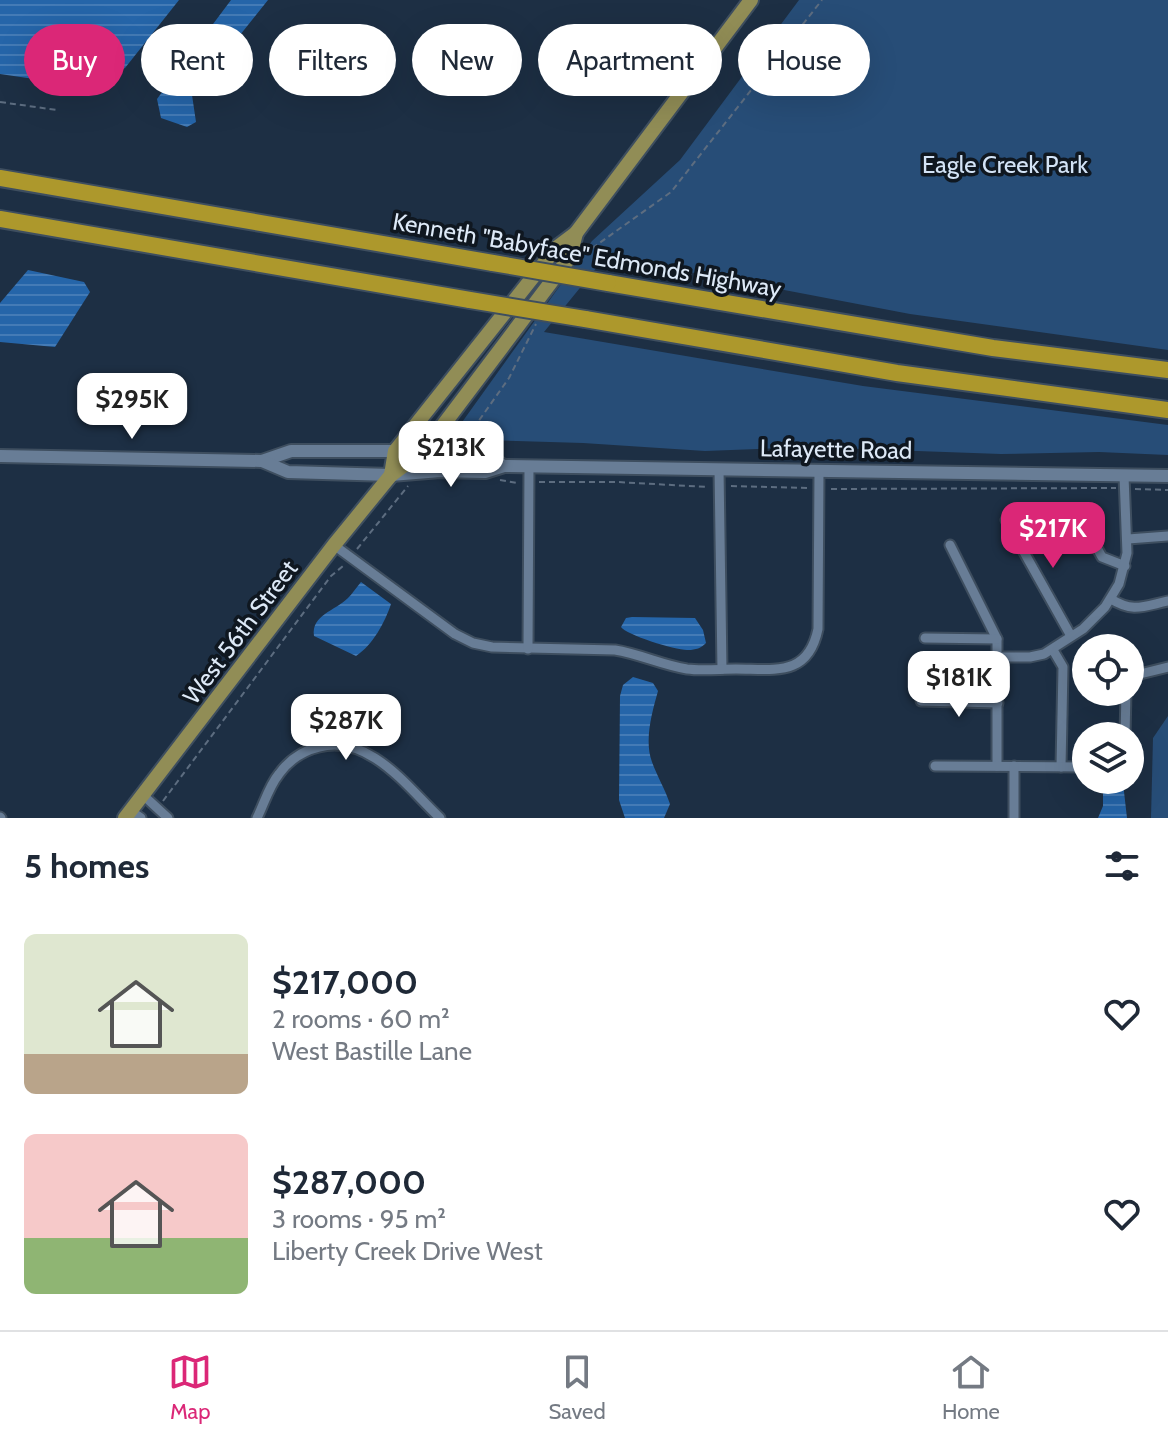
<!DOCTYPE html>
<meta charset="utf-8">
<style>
body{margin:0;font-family:Cabin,sans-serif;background:#f2f2f3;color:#1f2937;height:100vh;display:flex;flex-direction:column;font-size:30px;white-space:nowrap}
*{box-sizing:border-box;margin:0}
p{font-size:26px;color:#747a83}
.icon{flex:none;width:44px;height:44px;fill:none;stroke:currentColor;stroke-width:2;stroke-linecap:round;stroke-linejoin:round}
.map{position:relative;height:818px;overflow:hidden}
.drawer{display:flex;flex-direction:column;background:#fff;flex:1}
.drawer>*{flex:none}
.top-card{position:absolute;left:24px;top:24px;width:1120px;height:72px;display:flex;gap:16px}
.controls{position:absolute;left:1072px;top:634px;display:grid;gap:16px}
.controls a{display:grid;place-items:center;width:72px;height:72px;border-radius:50%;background:#fff;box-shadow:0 8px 32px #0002;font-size:40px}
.price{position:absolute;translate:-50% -68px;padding:0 18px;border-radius:16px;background:#fff;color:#222;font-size:26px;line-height:52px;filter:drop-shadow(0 2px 4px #0008)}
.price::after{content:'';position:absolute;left:50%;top:48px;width:24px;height:18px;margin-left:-12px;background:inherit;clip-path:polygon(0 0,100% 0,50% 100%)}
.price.current{background:#db2777;color:#fff}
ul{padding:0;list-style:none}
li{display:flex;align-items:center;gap:24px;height:200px;padding:0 24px}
li span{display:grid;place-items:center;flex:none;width:224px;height:160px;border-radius:12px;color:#555}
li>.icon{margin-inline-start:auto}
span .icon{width:96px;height:96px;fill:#fffc;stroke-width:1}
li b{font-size:34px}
h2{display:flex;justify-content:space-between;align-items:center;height:96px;padding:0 24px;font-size:34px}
.chip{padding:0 28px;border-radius:36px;background:#fff;box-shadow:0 8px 32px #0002;font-size:28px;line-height:72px}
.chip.current{background:#db2777;color:#fff}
.tab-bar{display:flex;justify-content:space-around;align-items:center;height:112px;border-top:2px solid #e0e1e3;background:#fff;font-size:22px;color:#747a83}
.tab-bar a{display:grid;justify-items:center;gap:4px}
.tab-bar .current{color:#db2777}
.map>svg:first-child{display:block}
</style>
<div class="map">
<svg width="1168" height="818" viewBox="0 0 1168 818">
<defs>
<pattern id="water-rules" width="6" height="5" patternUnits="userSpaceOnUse" patternTransform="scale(2)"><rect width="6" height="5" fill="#2565a9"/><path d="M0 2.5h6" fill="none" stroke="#447bb6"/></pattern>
</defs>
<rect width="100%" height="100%" fill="#1d2f44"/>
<g fill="#274d77">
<path d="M799,0H1168V350L910,314L606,256L544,332L863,386L1168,425V455L1099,452L1001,454L805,447L705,451L583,443L485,440L460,425L592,241L680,160Z"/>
<path d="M1168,716V818H1151L1153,738Z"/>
</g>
<g fill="url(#water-rules)">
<path d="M0,0H179L125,68L89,87L0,74Z"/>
<path d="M231,0H268L192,95L196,122L187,127L161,118L157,99Z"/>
<path d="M28,270L84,282L90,292L55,347L0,342V303Z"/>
<path d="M361,582L391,604C385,622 373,645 356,656L314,636C311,615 335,611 348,598C352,594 356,588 361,582Z"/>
<path d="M632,617L695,618L703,630L706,643C701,648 696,650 688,650C678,651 626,635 621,627L626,618Z"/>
<path d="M633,677L653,683L658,691C652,712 644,741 652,762C657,776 665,789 670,804L664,818H625L619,800L620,696L623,685Z"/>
<path d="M1123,783L1127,818H1098L1103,806V792L1109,787Z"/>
</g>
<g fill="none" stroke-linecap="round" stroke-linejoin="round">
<defs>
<g id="minor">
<path d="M719,469L722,669"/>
<path d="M1006,520L1071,636"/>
<path d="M1087,530L1102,557L1125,566"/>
<path d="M1128,539L1168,536"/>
<path d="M334,545L455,634L473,643L492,647L615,650C640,654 662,665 687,669C702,671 720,669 736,669C775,669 808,677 818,629L819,471"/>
<path d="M950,545L997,639V766"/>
<path d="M1111,599C1133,613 1144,606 1168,601"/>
<path d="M925,638L997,639"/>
<path d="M528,649L529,466"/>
<path d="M1053,650L1063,667L1061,767"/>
<path d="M998,657H1030L1044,654L1083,629L1105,607L1119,584L1127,553L1124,476"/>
<path d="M1130,683L1140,674L1168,667"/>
<path d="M921,701L998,703"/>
<path d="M1125,736L1126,692"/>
<path d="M935,766L1086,767"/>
<path d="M1014,766V818"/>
<path d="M143,795L168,818"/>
<path d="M131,811L141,818"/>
<path d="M0,817L1,818"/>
<path d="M257,818C264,804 269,786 279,774C289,760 302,751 319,747C370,734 407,787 440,818"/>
</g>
<g id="secondary">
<path d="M0,456L262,461L291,451H395L486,455L504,466"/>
<path d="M262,461L288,472L391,475L440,471L485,472L504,466L1168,476"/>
</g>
<g id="primary">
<path d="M391,475L395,451L556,248L576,233L751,0"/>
<path d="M125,818L334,545L391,475L421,453L441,428L570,257L576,233"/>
</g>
<g id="motorway">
<path d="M0,178L493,263"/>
<path d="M0,219L470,300"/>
<path d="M608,283L993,348L1168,370"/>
<path d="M585,319L897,373L1168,410"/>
</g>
</defs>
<use href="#minor" stroke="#3e4e5f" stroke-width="13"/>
<use href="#secondary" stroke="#3e4e5f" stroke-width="16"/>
<use href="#primary" stroke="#3e4e5f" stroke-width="18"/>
<use href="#motorway" stroke="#3e4e5f" stroke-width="20"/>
<g stroke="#5d6d80" stroke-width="2" stroke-dasharray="6 4" stroke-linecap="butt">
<path d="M0,102L57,110"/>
<path d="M584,254L671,192L822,0"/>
<path d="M458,441L473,429L509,378L536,324"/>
<path d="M500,480L517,483"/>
<path d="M539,482H617L708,487"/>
<path d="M731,486L808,488"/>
<path d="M831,489L1116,488"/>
<path d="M1135,489L1168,490"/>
<path d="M357,549L408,486"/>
<path d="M163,801L331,576L343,566"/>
</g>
<use href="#minor" stroke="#687d96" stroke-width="9"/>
<use href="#secondary" stroke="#687d96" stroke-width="12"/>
<use href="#primary" stroke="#918d56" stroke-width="14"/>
<use href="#motorway" stroke="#ad982c" stroke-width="16"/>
<defs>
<g id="motorway-bridge">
<path d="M493,263L608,283"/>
<path d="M470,300L585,319"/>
</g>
</defs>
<use href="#motorway-bridge" stroke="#3e4e5f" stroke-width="20" stroke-linecap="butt"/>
<use href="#motorway-bridge" stroke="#ad982c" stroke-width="16"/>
</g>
<g text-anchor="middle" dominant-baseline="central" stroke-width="7" stroke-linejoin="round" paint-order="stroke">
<g font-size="24" fill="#d3e3f6" stroke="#0f1720">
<text x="1005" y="164">Eagle Creek Park</text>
</g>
<g font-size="24" fill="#dde9f7" stroke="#0f1720">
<text transform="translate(587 255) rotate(10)">Kenneth "Babyface" Edmonds Highway</text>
<text transform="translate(836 449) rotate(1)">Lafayette Road</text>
<text transform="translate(240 632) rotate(-53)">West 56th Street</text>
</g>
</g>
</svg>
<div class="controls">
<a><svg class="icon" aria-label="locate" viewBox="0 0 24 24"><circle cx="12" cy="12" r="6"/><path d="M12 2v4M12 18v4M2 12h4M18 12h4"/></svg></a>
<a><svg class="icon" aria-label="layers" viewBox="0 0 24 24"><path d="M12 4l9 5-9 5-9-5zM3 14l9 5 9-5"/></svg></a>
</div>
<b class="price" style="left:132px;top:441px">$295K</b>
<b class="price" style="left:451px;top:489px">$213K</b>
<b class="price current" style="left:1053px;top:570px">$217K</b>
<b class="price" style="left:959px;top:719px">$181K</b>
<b class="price" style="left:346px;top:762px">$287K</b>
<div class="top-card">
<a class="chip current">Buy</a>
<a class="chip">Rent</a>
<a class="chip">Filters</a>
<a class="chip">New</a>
<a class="chip">Apartment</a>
<a class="chip">House</a>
</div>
</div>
<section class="drawer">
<h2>5 homes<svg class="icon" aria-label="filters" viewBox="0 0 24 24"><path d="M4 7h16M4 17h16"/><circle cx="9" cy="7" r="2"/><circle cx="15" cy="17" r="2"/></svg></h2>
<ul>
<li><span style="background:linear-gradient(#dfe7d0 75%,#b9a48a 0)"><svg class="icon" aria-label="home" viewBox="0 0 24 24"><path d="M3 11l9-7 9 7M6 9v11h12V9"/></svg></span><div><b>$217,000</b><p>2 rooms · 60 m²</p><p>West Bastille Lane</p></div><svg class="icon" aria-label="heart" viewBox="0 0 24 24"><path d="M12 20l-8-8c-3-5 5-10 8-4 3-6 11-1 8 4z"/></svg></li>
<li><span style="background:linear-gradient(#f6c9c9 65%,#8fb573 0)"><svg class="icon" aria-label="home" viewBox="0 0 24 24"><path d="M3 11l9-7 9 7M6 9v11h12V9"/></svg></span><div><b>$287,000</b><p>3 rooms · 95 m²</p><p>Liberty Creek Drive West</p></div><svg class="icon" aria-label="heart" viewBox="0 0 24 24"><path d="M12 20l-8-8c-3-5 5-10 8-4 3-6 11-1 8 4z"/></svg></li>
</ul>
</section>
<nav class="tab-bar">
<a class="current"><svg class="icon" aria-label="map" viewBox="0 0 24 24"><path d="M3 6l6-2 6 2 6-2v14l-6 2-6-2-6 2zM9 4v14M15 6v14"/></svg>Map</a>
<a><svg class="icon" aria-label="saved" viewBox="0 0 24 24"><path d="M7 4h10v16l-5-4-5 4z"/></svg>Saved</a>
<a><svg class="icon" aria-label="home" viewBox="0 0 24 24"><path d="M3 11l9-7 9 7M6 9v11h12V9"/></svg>Home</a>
</nav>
